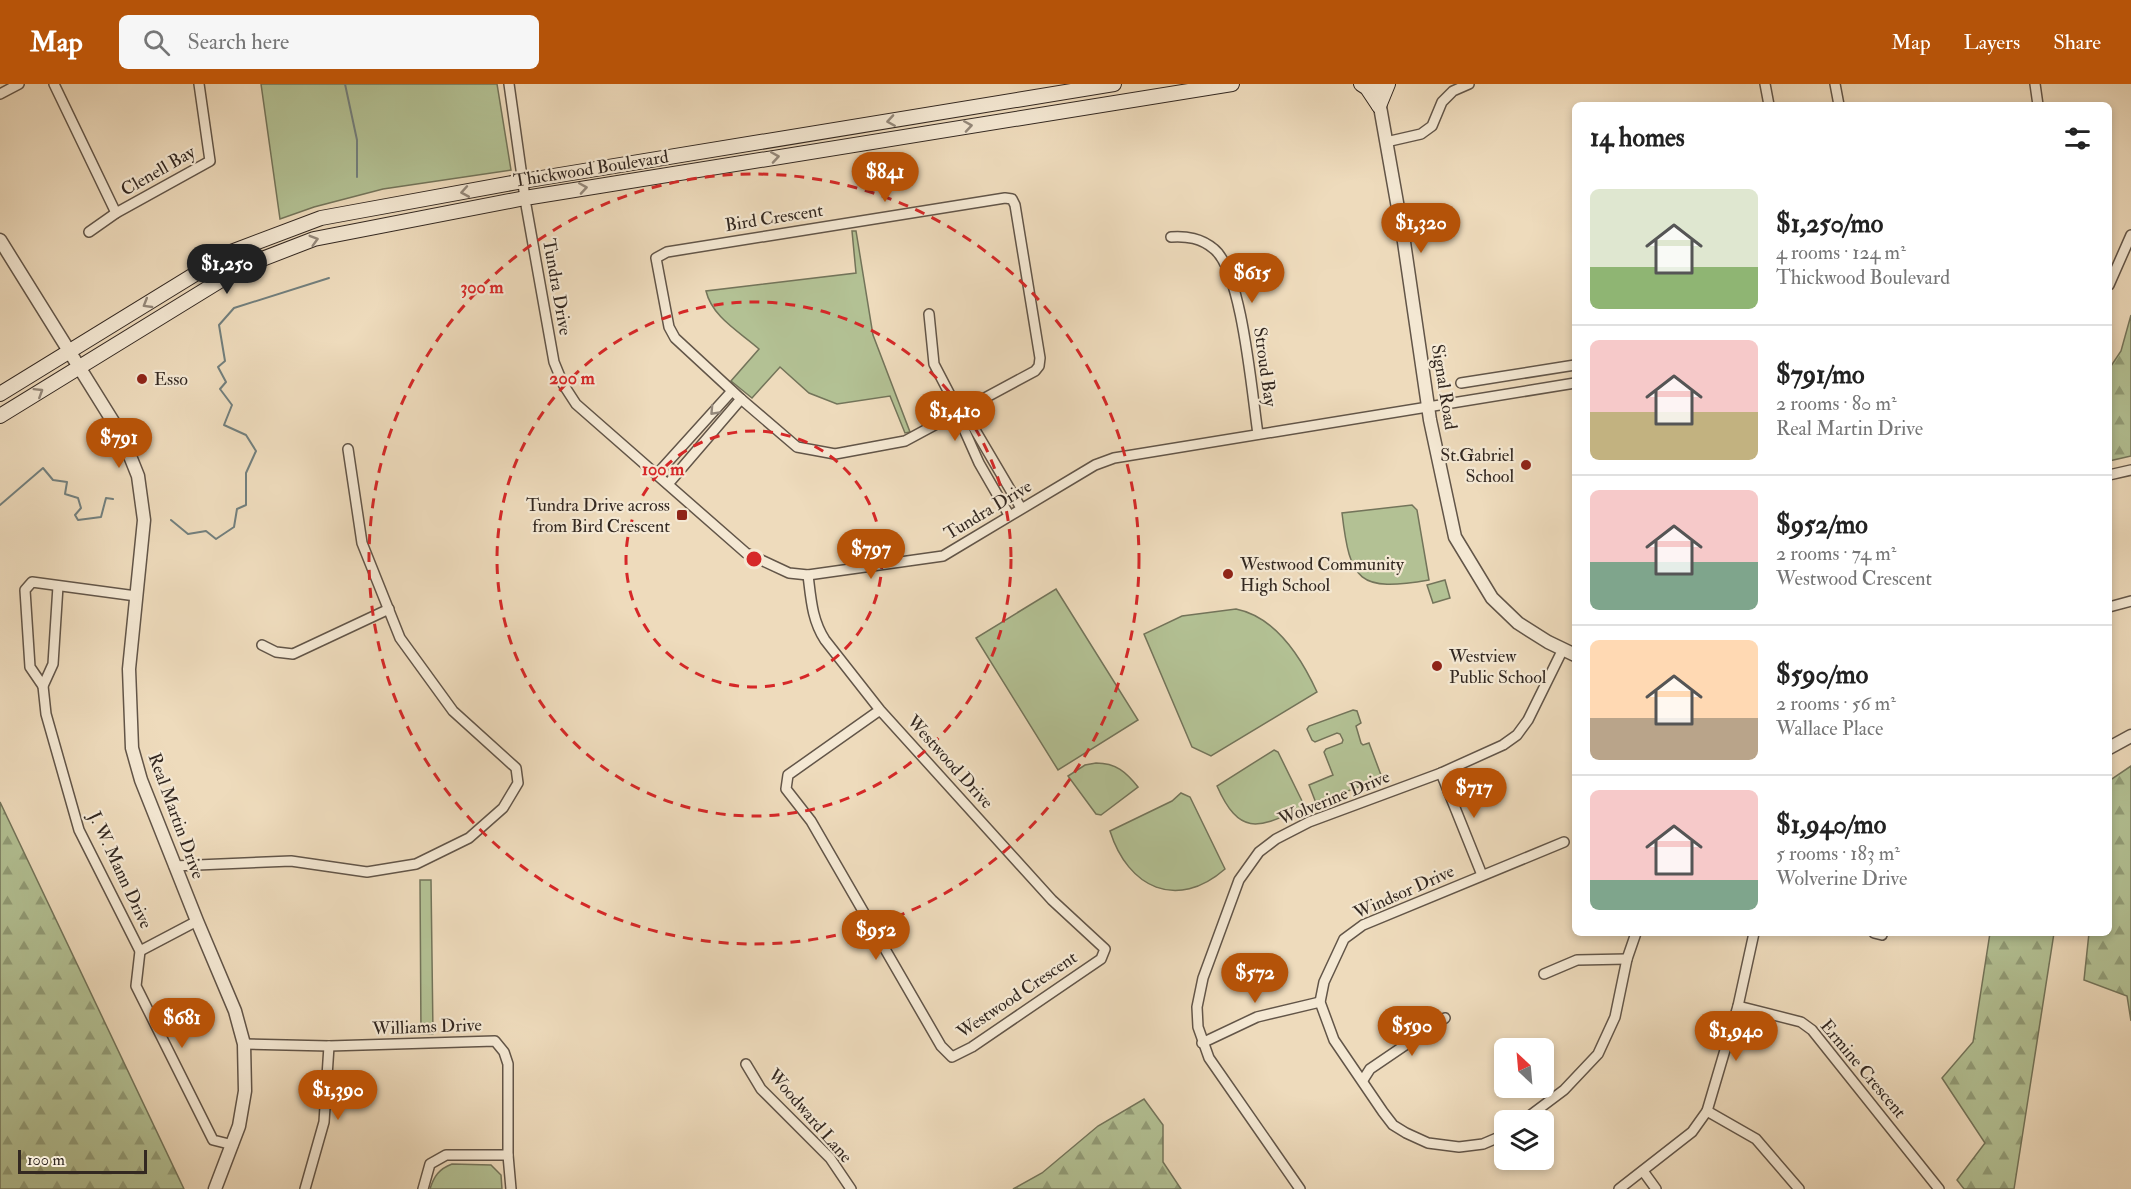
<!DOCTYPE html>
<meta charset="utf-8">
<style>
body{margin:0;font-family:"IM FELL Double Pica",serif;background:#f6f6f6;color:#222;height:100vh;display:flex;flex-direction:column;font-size:22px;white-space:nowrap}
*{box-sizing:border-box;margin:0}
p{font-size:20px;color:#767676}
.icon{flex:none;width:33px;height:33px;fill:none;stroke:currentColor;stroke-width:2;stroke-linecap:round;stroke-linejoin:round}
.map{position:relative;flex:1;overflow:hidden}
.details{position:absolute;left:1572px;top:18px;width:540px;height:834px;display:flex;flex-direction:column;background:#fff;border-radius:9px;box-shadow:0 3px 9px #0003}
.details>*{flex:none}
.needle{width:39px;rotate:334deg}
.controls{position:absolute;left:1494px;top:954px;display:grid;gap:12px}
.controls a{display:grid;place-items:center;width:60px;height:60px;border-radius:9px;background:#fff;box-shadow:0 3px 9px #0003;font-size:30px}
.scale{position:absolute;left:18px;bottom:15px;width:129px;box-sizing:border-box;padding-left:6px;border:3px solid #332821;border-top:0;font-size:16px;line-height:21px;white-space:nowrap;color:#332821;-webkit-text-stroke:4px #f4e8d3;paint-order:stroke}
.price{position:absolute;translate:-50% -51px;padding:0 14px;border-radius:21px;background:#b45309;color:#fff;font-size:20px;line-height:39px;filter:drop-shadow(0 2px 3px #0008)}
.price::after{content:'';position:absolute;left:50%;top:36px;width:18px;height:14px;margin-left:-9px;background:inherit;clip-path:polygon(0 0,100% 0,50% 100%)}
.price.active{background:#222;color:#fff}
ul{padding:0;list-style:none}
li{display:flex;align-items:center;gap:18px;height:150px;padding:0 18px}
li+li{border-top:2px solid #e0e0e0}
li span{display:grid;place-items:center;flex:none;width:168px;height:120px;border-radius:9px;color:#555}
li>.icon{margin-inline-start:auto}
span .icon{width:72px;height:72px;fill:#fffc;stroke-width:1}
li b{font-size:26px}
h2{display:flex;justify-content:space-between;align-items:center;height:72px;padding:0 18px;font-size:26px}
header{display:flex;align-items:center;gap:36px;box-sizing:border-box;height:84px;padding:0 30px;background:#b45309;color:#fff}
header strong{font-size:28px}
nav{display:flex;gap:33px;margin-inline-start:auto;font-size:21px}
.search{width:420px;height:54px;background:#f6f6f6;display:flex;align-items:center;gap:15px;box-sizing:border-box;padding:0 21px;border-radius:9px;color:#767676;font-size:22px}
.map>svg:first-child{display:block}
</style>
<header>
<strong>Map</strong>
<div class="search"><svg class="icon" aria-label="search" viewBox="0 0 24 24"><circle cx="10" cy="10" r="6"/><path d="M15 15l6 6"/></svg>Search here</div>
<nav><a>Map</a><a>Layers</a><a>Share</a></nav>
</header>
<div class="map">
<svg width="2131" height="1105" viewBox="0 0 2131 1105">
<defs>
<pattern id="forest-firs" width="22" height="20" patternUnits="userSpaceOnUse" patternTransform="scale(1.5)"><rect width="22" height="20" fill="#b3c194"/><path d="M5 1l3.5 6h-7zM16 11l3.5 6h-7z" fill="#929d78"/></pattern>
</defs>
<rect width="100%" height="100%" fill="#eedbbc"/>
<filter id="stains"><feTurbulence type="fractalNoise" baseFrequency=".00333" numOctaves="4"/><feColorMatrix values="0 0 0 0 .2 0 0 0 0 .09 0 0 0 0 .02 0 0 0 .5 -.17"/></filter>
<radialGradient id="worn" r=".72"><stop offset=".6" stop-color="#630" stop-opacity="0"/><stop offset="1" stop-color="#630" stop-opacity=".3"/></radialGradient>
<g fill="url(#forest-firs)" stroke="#73745a" stroke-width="1.5">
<path d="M2131,231V372L2109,377V285L2121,267Z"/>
<path d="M2131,682V937L2127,912L2084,896L2089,849H2109V697Z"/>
<path d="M0,718L184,1105H0Z"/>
<path d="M1990,849H2054L2014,1105H1964L1957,1096L1985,1059L1942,994L1973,958Z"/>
<path d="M1144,1015L1163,1041V1078L1181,1105H1013L1042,1089L1098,1042Z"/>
</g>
<g fill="#b3c194" stroke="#73745a" stroke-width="1.5">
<path d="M261,0H497L511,86L383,105L314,123L280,135Z"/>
<path d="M852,147H856L873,251L910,348L905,349L890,312L837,320L809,309L780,283L752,314L731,297L759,265C740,248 712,233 706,207L856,189Z"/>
<path d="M1412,421L1417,426L1429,496C1359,508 1350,498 1342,429Z"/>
<path d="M1445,496L1450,514L1433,519L1427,501Z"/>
<path d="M1056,505L1138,636L1058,686L976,554Z"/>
<path d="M1236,525C1276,533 1301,573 1317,608L1211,672L1192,663L1144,550L1182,532Z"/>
<path d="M1353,626L1357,627L1361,639L1356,642L1361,659L1363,661L1369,659L1381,691L1380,695L1316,719L1309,701L1333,691L1324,668L1326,665L1342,659L1343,656L1340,650L1337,649L1315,658L1312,656L1307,645L1309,642Z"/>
<path d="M1274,666L1278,668L1305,723C1261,742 1241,756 1217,702Z"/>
<path d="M1096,679C1116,679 1126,688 1138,703L1101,731L1096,730L1068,692L1085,681Z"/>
<path d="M1181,709L1190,713L1225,785C1177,827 1128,804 1110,747L1172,717Z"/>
<path d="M420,796H431L433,950H421Z"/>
<path d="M452,1080L491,1081L501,1091L502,1105H430C434,1092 439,1085 452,1080Z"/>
</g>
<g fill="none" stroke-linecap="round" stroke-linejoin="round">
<g stroke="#727f7d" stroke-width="2">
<path d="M345,0L357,56V93"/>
<path d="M0,421L43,384L53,396L67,398L65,410L78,414L81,424L75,431L78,436L101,433L106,414L113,415"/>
<path d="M171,436L188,450L206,447L216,455L234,443L237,425L246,421V389L256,367L246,351L224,341L232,321L220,305L226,298L218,283L225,277L219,241L234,224L329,194"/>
</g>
<defs>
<g id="minor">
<path d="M54,0L116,129"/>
<path d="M509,0L526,121L554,278L563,300L576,320L746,469L789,489L808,491L943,472L1095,381L1114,374L1575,299"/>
<path d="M1765,0L1769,21"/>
<path d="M1835,0L1839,21"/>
<path d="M2035,0L2038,21"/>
<path d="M0,10L19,0"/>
<path d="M1386,58L1421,50L1432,42L1442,18L1453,7L1469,0"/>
<path d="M1005,114L1012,115L1015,121L1040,274L1039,282L1035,287L905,357L835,370L797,363L741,315L675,254L669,243L656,174L667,168Z"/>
<path d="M89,148L116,129L210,77L199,0"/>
<path d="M1171,153C1187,152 1201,154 1214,165C1242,187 1252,311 1258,350"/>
<path d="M2109,201L2131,151"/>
<path d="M929,230L934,280L959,328L963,343L979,379L1009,431"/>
<path d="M1461,299L1575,281"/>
<path d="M961,329L971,339L1021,424"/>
<path d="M657,390L732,307"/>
<path d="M2109,391L2131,386"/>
<path d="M668,400L741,315"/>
<path d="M808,491C811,515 812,536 825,556L880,626L1052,816L1105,865L1101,875L972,963L952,973L941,962L811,737L786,705L788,691L880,626"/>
<path d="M58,502L53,580L43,602L46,630L79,746L140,867L136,902L213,1056L233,1061"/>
<path d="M2109,523L2131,517"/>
<path d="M262,561L276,568L293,570L389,525"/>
<path d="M43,602L30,583L25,506L32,498L136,512"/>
<path d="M1441,689L1482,791"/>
<path d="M174,782L291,777L367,788L416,780L469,754L503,724L518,699L516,684L453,627L400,554L362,459L348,365"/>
<path d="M1874,849L1882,851"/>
<path d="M140,867L197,837"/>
<path d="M1544,890L1577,876L1627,875"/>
<path d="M1738,922L1801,938L1812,946L1939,1105"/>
<path d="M1202,959L1257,933L1320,918"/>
<path d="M244,960L329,962L495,957L504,968L508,980V1071L511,1105"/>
<path d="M746,980L761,1005L830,1074L851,1105"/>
<path d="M1363,996L1370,985L1445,934"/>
<path d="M1707,1027L1756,1055L1799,1105"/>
<path d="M1524,1036L1564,1006L1598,970L1615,933L1627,875L1636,849"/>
<path d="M1504,1051L1483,1060L1459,1063L1428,1059L1406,1049L1393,1041L1383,1028L1334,956L1320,918L1324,898L1344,855L1363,841L1564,758"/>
<path d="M1643,1087L1656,1105"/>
<path d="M305,1105L324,1038L329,962"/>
<path d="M423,1105L430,1080L446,1071H508"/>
<path d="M1300,1105L1209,974L1198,943L1197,923L1203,894L1239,796L1259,768L1276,755L1309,738L1441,689L1503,661L1517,651L1528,636L1563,565"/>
<path d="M1619,1105L1692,1048L1707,1027L1738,922L1754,849"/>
</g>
<g id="tertiary">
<path d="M1376,0L1404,158L1430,336L1455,453L1492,514L1518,539L1548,558L1575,571"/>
<path d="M0,156L122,352L138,392L144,436L129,585L132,664L141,696L197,837L235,927L244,960L245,1007L239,1042L215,1105"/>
<path d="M2109,664L2131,652"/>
</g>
<g id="secondary">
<path d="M1361,0L1367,4L1379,22"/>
<path d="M1379,22L1388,0"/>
<path d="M0,310L231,168L321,134L523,97L1114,0"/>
<path d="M0,332L244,182L314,155L525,114L1232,0"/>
</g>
</defs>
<use href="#minor" stroke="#625548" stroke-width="12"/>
<use href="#tertiary" stroke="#625548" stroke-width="15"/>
<use href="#secondary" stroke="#332821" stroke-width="16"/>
<use href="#minor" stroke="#f4e8d3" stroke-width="9"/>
<use href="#tertiary" stroke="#f4e8d3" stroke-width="12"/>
<use href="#secondary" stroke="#f4e8d3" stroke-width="14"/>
</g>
<defs><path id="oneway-chevron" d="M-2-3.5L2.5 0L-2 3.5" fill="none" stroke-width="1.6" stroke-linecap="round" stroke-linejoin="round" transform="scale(1.5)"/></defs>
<g stroke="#94887a">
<use href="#oneway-chevron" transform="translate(891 37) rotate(171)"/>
<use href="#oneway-chevron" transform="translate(968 42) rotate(-9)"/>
<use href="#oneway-chevron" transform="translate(775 73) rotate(-9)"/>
<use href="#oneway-chevron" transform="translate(583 104) rotate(-9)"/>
<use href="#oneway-chevron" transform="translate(465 108) rotate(170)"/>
<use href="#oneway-chevron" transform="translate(314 156) rotate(-16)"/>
<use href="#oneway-chevron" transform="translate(147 220) rotate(149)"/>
<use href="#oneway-chevron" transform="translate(39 308) rotate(-32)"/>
<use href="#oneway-chevron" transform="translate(714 327) rotate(133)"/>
</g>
<g fill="none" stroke="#d62828" stroke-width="3" stroke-dasharray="10 8">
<circle cx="754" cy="475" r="128"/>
<circle cx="754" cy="475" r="257"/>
<circle cx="754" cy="475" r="385"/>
</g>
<g fill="#8f2418" stroke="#f4e8d3" stroke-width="2">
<circle cx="142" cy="295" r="6"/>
<circle cx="1526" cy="381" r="6"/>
<rect x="676" y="425" width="12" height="12" rx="3"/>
<circle cx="1228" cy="490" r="6"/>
<circle cx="1437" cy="582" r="6"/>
</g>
<g text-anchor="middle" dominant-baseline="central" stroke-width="4.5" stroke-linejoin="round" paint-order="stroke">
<g font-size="18" fill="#332821" stroke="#f4e8d3">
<text transform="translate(591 85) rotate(-9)">Thickwood Boulevard</text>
<text transform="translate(158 87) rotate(-30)">Clenell Bay</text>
<text transform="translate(774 134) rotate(-9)">Bird Crescent</text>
<text transform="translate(557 203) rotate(80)">Tundra Drive</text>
<text transform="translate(1265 283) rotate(82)">Stroud Bay</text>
<text transform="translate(1444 303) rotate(81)">Signal Road</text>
<text transform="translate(988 426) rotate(-31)">Tundra Drive</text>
<text transform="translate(950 678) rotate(48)">Westwood Drive</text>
<text transform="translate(1334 714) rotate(-22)">Wolverine Drive</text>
<text transform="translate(176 732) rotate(70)">Real Martin Drive</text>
<text transform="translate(120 786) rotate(65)">J. W. Mann Drive</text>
<text transform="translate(1404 808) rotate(-24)">Windsor Drive</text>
<text transform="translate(1017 911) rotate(-34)">Westwood Crescent</text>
<text transform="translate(427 943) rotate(-2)">Williams Drive</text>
<text transform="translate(1863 985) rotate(50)">Ermine Crescent</text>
<text transform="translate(810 1032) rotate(49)">Woodward Lane</text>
</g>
<g font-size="18" fill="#332821" stroke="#f4e8d3" text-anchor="start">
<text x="154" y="295">Esso</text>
<text x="1514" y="371" text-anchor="end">St.Gabriel<tspan x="1514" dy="21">School</tspan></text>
<text x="670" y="421" text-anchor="end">Tundra Drive across<tspan x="670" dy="21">from Bird Crescent</tspan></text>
<text x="1240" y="480">Westwood Community<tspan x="1240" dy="21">High School</tspan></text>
<text x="1449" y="572">Westview<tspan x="1449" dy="21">Public School</tspan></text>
</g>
</g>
<circle cx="754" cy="475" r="9" fill="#d62828" stroke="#f4e8d3" stroke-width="3"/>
<g font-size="18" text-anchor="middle" font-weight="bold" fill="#d62828" stroke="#f4e8d3" stroke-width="4.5" stroke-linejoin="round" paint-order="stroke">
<text x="482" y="209">300 m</text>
<text x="572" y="300">200 m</text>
<text x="663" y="391">100 m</text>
</g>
<rect width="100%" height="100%" filter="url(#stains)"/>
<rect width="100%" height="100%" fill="url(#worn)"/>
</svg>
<div class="controls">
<a><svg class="needle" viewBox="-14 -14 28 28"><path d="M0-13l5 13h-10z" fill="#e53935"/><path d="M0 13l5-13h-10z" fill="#767676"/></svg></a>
<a><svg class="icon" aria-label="layers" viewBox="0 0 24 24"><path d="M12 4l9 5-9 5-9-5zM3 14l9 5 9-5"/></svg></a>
</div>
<div class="scale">100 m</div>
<b class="price" style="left:885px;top:119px">$841</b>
<b class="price" style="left:1421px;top:170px">$1,320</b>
<b class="price active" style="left:227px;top:211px">$1,250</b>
<b class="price" style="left:1252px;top:220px">$615</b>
<b class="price" style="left:955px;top:358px">$1,410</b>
<b class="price" style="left:119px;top:385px">$791</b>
<b class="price" style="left:871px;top:496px">$797</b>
<b class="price" style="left:1474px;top:735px">$717</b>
<b class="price" style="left:876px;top:877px">$952</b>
<b class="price" style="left:1255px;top:920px">$572</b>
<b class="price" style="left:182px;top:965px">$681</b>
<b class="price" style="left:1412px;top:973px">$590</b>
<b class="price" style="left:1736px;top:978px">$1,940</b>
<b class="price" style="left:338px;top:1037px">$1,390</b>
<section class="details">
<h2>14 homes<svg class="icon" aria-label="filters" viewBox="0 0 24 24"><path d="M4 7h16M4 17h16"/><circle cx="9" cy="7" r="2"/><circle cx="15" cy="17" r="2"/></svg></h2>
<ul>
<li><span style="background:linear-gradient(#dfe7d0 65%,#8fb573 0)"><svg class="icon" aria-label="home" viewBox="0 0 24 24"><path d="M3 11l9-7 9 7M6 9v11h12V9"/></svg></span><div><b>$1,250/mo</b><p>4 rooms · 124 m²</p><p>Thickwood Boulevard</p></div></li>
<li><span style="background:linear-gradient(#f6c9c9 60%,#c2b280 0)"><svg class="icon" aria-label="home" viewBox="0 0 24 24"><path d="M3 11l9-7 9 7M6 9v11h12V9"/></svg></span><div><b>$791/mo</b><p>2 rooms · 80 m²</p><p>Real Martin Drive</p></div></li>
<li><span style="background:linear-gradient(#f6c9c9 60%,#7fa58c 0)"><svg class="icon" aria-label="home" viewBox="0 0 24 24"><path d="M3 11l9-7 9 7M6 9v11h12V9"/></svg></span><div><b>$952/mo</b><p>2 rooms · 74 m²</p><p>Westwood Crescent</p></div></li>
<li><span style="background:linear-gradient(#ffd9b3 65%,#b9a48a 0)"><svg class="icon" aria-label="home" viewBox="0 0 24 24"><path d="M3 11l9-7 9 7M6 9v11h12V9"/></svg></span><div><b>$590/mo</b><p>2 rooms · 56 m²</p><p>Wallace Place</p></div></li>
<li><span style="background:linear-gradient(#f6c9c9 75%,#7fa58c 0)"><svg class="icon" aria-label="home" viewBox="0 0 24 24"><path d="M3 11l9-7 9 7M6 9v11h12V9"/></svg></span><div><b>$1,940/mo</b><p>5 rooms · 183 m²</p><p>Wolverine Drive</p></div></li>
</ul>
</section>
</div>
